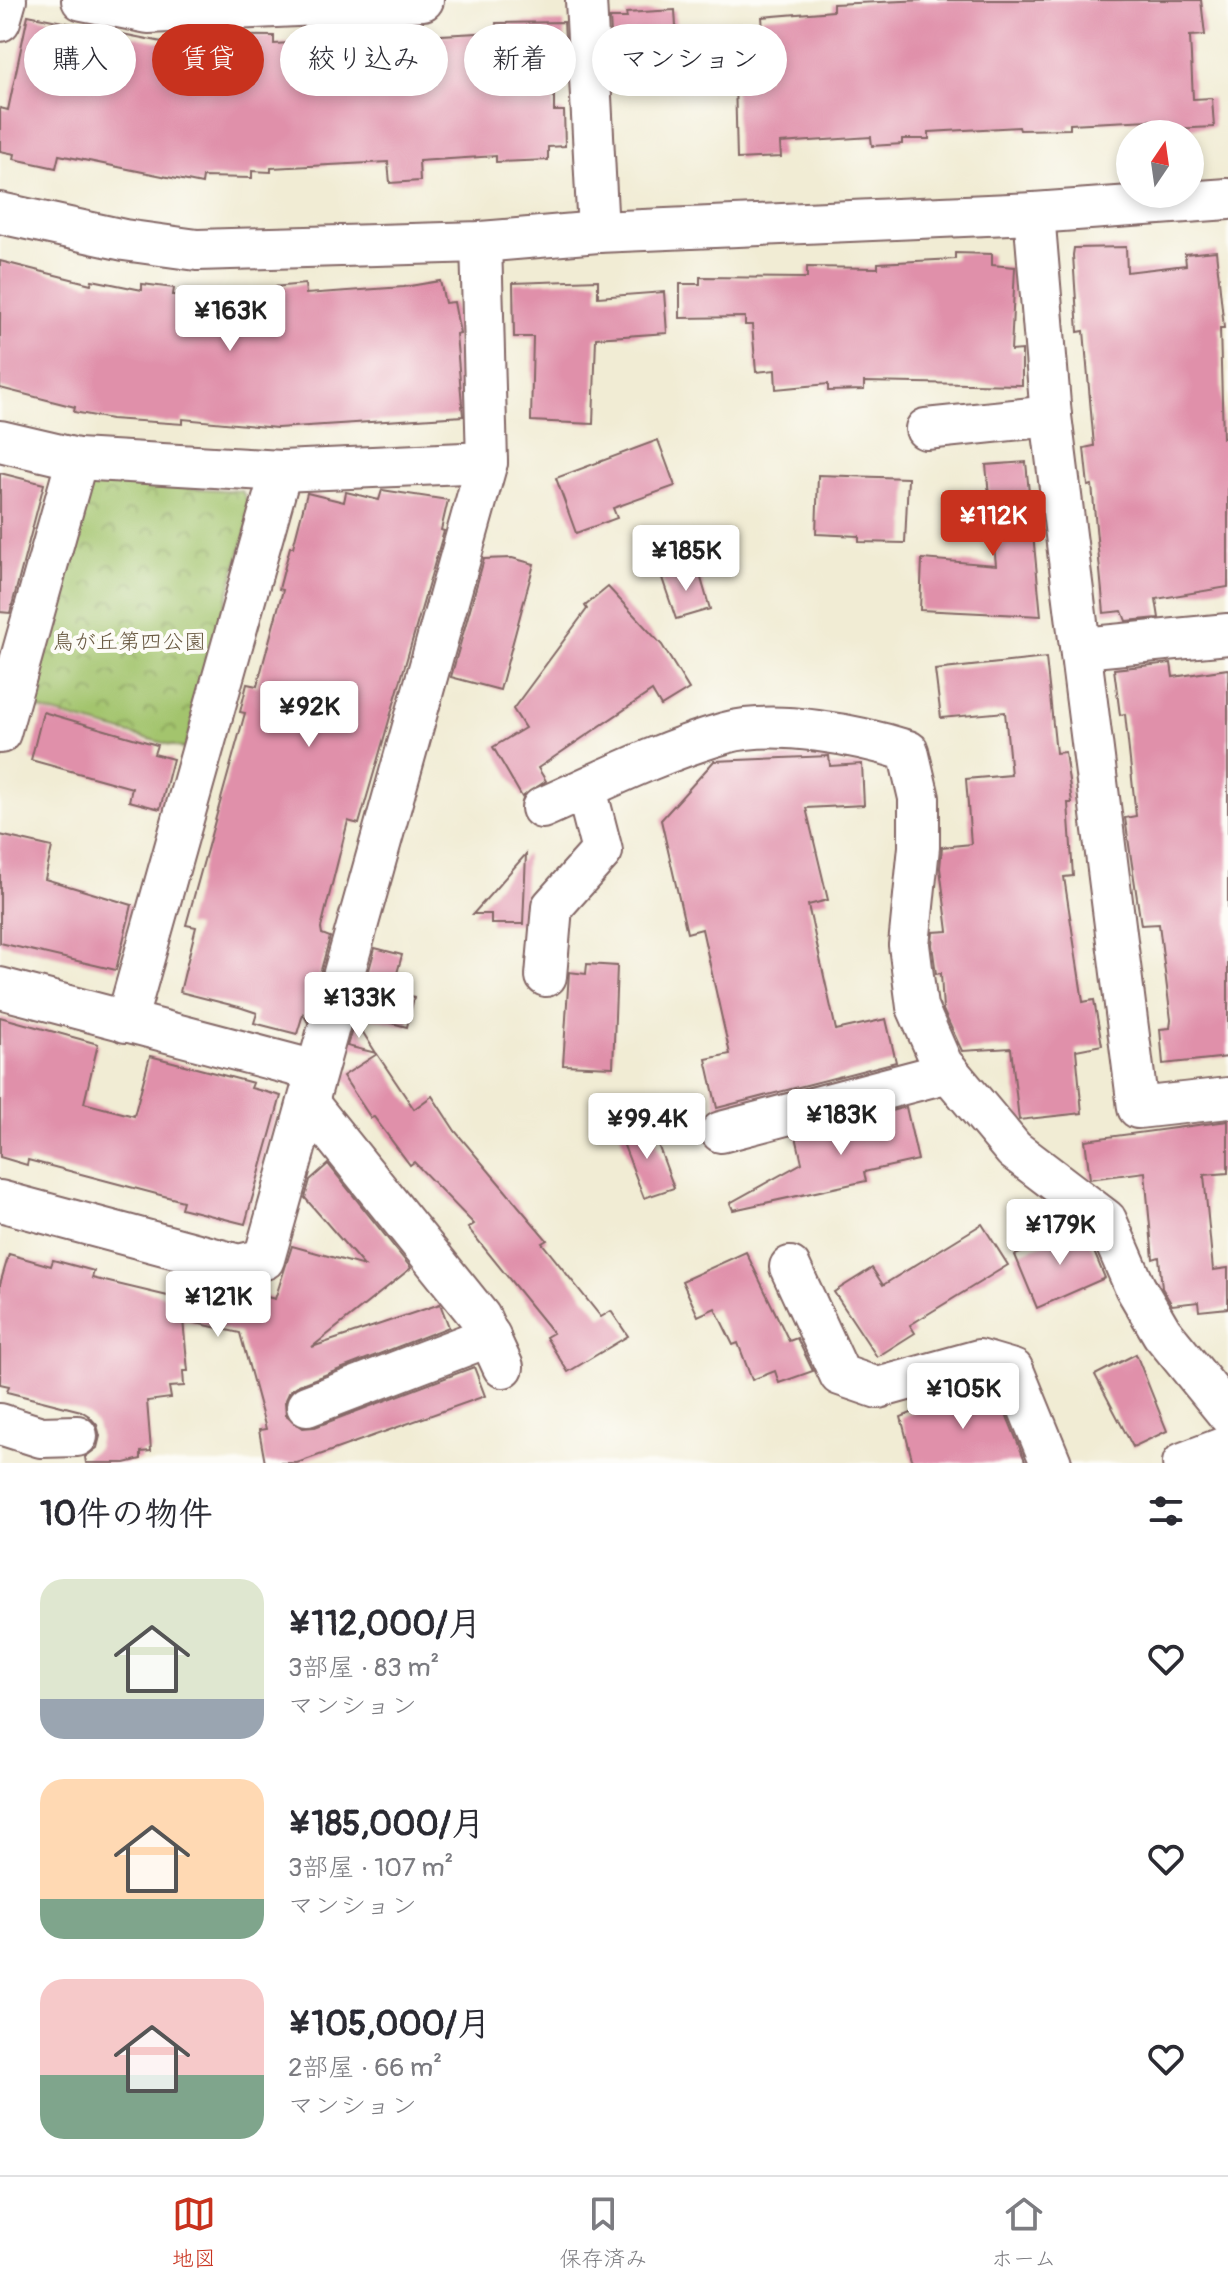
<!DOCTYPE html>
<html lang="ja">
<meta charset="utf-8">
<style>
body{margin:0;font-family:Pangolin,"Klee One",sans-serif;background:#f2f2f3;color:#2b2b33;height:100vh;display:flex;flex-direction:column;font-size:30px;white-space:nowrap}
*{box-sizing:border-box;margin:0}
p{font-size:26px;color:#7c7c81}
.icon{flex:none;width:44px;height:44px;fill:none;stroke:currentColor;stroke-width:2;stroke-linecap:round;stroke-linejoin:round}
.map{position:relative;height:1463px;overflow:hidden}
.panel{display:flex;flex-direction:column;background:#fff;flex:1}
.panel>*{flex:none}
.hud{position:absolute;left:24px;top:24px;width:800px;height:72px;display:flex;gap:16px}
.needle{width:52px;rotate:13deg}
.controls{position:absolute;left:1116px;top:120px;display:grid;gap:16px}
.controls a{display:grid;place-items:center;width:88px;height:88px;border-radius:50%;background:#fff;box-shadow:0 4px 12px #0003;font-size:40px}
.price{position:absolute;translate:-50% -68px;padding:0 18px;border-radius:8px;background:#fff;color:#222;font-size:26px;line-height:52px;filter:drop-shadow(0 2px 4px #0008)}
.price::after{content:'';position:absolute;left:50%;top:48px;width:24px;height:18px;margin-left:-12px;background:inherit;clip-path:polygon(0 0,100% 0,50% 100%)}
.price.selected{background:#c8321e;color:#fff}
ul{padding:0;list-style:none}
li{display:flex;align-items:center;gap:24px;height:200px;padding:0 40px}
li span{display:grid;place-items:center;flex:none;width:224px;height:160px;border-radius:24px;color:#555}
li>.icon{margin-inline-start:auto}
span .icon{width:96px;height:96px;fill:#fffc;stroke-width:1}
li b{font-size:34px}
h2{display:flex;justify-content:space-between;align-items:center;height:96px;padding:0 40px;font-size:34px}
.tag{padding:0 28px;border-radius:36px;background:#fff;box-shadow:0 4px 12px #0003;font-size:28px;line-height:72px}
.tag.selected{background:#c8321e;color:#fff}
.tabs{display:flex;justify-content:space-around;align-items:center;height:112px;border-top:2px solid #e1e1e2;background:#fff;font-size:22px;color:#7c7c81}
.tabs a{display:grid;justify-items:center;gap:4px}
.tabs .selected{color:#c8321e}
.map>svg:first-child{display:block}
</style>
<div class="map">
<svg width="1228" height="1463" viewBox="0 0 1228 1463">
<defs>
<pattern id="park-crowns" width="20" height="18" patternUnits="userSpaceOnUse" patternTransform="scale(2)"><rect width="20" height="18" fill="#a3c46d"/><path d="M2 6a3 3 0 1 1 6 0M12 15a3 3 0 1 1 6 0" fill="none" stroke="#879f5a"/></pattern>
</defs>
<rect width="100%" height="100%" fill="#fdfcf7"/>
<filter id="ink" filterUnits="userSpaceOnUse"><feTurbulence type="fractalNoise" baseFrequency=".0125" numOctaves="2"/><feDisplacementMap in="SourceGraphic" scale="16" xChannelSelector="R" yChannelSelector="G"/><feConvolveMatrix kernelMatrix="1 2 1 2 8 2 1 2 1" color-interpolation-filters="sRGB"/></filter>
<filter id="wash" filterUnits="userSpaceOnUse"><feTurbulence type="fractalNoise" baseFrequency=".006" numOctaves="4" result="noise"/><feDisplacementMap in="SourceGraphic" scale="32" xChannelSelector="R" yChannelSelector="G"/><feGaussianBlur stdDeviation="1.8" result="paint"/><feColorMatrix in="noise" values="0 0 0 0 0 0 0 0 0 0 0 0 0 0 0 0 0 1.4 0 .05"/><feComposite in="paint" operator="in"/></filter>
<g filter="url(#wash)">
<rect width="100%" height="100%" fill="#f1ecd4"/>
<path fill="url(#park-crowns)" stroke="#76724c" stroke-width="2" d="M96,483L242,491L252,510L185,749L24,705L87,488Z"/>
<g id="blocks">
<g fill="#e090aa">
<path d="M927,0H1201L1205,35L1190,36L1193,99L1212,98L1214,127L1151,130L1150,120L1070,124V129L1020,130L1019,127L929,132V139H902V144L872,146L871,137L780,143L781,157L737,159L735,80L767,79L762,17L833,11V4Z"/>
<path d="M675,10L678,61L613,64L610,18H627L626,13Z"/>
<path d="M28,15L177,45L178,35L274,36V44L496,32V23L564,22L566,54L554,55V111H564L565,146L548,147V160L496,162V156L419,161L420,181L390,183L388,162L271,168V172L252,171V178L203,177L202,184L59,155L56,168L14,159L15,154L0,151V108L8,110Z"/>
<path d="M1126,247L1127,272L1186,265L1185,254L1216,251L1224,328H1220L1223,438H1228V587L1156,599L1159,618L1126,621L1122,611L1104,613L1092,485L1088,486L1084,448L1094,446L1084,331L1078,332L1073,255L1074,248Z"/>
<path d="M955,253L992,254V265L1015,267L1011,351L1022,350V385L864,382V390L828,391V384L776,389L775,370L756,372L752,325H745V317L680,318V284H700V277L807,278V267L878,268V263L955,259Z"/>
<path d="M0,261L91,284L92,280L142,290V284L174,288L173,295L274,299L273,287L305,284L306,294L404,287L440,281L445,303L454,302L460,333L456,334L463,416L277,428L183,419V424L111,419L74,412L75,407L0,388Z"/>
<path d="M598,280V297L664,292L667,333L596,338L593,424L531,421L533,337H514L513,283Z"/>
<path d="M658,440L675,486L613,508L617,518L576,533L556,478Z"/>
<path d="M1026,462L1041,616L920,610L922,559L996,565L986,465Z"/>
<path d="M0,473L44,484L10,613L0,612Z"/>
<path d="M818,475L908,478L905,543L859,542V536L816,534Z"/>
<path d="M382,490L448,500L441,530L444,531L359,824L348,821L321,928L322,934L330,937L307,1021L303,1014L297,1034L254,1023L257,1013L239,1007L180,992L196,927L186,925L245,713L240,712L247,684L257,686L283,590L279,589L290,547H293L307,493L344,502L346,492L379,500Z"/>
<path d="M512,558L534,564L500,690L451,677L484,559Z"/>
<path d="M698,568L710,609L676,619L662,578Z"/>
<path d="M608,587L662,645L689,689L661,706L652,691L538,768L546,781L522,797L493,747L525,728L513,709L587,609L585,606Z"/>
<path d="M1046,658L1056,753L1065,752L1072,803H1068L1073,876L1064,877L1083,1002L1094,1000L1102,1045L1076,1050L1082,1113L1019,1120L1011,1048L962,1051L943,1010L941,973L936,974L932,945L933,932L948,931L940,868L942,847L971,844L966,779L1011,775L1005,712L941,718L935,670Z"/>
<path d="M1171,663L1173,677L1228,669V1057L1163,1064L1160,1029L1170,1028L1171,1020L1159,924L1141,925L1125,818L1136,816L1125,714L1120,715L1114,669Z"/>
<path d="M43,712L157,745L154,754L173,759L160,809L129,801L132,788L31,760Z"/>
<path d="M829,756L830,766L862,764L864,805L806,808L828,900L808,905L836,1030L886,1019L896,1062L717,1108L706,1059L730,1054L702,929L687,933L661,820L714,761Z"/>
<path d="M0,835L52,847L45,879L132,905L116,970L0,943Z"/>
<path d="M526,854L523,924H491V914H473Z"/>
<path d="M375,948L402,955L396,977L409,980L406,994L414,997L407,1027L357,1014Z"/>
<path d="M587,964L617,966L613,1067L563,1065L569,972L586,974Z"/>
<path d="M0,1017L98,1044L84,1103L134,1116L150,1056L253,1083L251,1088L281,1096L245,1224L181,1208L183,1201L28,1160L27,1165L0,1157Z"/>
<path d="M355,1020L376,1053L347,1046Z"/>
<path d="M377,1054L414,1109L432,1096L455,1131L547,1240L542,1243L601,1317L611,1311L628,1336L568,1372L546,1337L553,1333L468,1228L474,1224L414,1162L410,1165L374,1117L371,1118L343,1076Z"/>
<path d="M906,1107L918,1160L864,1172L866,1181L733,1210L730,1203L802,1163L796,1136Z"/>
<path d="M1228,1121V1173L1204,1175L1213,1270L1228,1268V1308L1199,1311L1198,1302L1172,1305L1162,1288L1159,1257L1153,1259L1145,1172L1090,1179L1085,1140Z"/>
<path d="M650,1123L674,1188L644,1198L620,1135Z"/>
<path d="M328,1164L411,1268L312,1347L440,1304L449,1327L299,1385L290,1391L285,1402L286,1415L303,1428L315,1427L474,1367L485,1396L297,1463H265L259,1430L266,1429L240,1333L183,1320L188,1371H183L184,1386L169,1387L171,1398L147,1401L151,1451L141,1452V1459L125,1463H86L85,1457L97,1448L100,1436L97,1425L89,1416L81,1411L7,1392L9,1386L0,1384V1284L9,1254L51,1266L53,1260L94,1271L92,1278L172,1297L175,1282L186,1285L188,1277L275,1299L292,1246L364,1266L305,1198L310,1180Z"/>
<path d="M982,1224L1008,1265L910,1325L915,1333L877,1357L834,1292L872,1268L883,1285Z"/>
<path d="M1080,1229L1087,1235L1105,1278L1037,1308L1015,1255Z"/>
<path d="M746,1252L789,1341L797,1338L813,1371L779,1383L775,1371L752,1380L738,1343L733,1345L715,1308L698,1316L682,1281Z"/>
<path d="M1136,1354L1167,1431L1133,1447L1095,1375Z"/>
<path d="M981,1385L990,1392L996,1389L1026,1463H913L901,1417Z"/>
</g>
</g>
</g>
<g filter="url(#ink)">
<use href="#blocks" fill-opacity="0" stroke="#846766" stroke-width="2"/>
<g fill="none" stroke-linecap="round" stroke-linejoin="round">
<defs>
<g id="minor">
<path d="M82,0L148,13L423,0"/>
<path d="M586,0L598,232"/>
<path d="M0,21L6,0"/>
<path d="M0,213L124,240L197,250L481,242L598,232L1034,213L1228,199"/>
<path d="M1034,213L1051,416L1138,1108L1228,1098"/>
<path d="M926,429L1051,416"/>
<path d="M0,441L77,459L281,471L487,462"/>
<path d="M1082,648L1228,634"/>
<path d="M0,733L77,459"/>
<path d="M542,808C602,781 662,751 725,733C775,719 859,735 908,751L919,798V847L909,945L917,1007L942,1064L1014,1150L1106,1220L1135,1287L1162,1333L1228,1414"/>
<path d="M546,976L552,907L602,851L586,789"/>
<path d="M0,988L316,1071"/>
<path d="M126,1022L281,471"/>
<path d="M308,1103L480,1317L503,1367"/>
<path d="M721,1132L949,1072"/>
<path d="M0,1201L239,1265L264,1259L487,462L481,242"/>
<path d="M790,1267L840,1375L878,1388L979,1360L1013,1370L1051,1463"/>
<path d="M307,1406L490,1336"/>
<path d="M0,1424L41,1437L77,1436"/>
<path d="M1183,1463L1228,1446"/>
</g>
</defs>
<use href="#minor" stroke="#846766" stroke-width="44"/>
<use href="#minor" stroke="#fff" stroke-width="40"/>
</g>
</g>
<g text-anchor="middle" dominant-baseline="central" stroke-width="8" stroke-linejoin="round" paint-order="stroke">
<g font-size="22" fill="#695942" stroke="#fdfcf7">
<text x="129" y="642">鳥が丘第四公園</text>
</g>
</g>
</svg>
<div class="controls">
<a><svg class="needle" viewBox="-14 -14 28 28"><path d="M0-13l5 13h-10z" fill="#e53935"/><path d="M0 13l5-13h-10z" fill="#7c7c81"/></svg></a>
</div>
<b class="price" style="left:230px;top:353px">¥163K</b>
<b class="price selected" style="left:993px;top:558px">¥112K</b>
<b class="price" style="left:686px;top:593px">¥185K</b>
<b class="price" style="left:309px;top:749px">¥92K</b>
<b class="price" style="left:359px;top:1040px">¥133K</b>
<b class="price" style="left:841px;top:1157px">¥183K</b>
<b class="price" style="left:647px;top:1161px">¥99.4K</b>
<b class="price" style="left:1060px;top:1267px">¥179K</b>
<b class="price" style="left:218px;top:1339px">¥121K</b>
<b class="price" style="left:963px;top:1431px">¥105K</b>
<div class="hud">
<a class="tag">購入</a>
<a class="tag selected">賃貸</a>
<a class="tag">絞り込み</a>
<a class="tag">新着</a>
<a class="tag">マンション</a>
</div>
</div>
<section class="panel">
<h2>10件の物件<svg class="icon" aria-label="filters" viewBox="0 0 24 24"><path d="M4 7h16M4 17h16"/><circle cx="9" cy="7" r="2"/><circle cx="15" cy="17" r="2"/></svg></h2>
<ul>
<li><span style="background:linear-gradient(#dfe7d0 75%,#9aa5b1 0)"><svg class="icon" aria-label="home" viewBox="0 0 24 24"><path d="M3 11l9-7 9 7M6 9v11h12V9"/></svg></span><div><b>¥112,000/月</b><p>3部屋 · 83 m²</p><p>マンション</p></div><svg class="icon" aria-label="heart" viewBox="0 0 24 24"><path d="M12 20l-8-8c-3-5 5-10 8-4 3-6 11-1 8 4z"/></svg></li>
<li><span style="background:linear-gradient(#ffd9b3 75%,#7fa58c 0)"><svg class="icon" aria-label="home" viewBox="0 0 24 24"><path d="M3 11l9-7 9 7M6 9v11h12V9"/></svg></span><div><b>¥185,000/月</b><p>3部屋 · 107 m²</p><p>マンション</p></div><svg class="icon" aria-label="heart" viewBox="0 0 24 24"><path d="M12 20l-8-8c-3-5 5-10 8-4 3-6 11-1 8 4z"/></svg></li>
<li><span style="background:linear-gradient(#f6c9c9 60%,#7fa58c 0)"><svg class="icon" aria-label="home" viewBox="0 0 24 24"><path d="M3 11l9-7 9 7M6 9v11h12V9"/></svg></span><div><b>¥105,000/月</b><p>2部屋 · 66 m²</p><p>マンション</p></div><svg class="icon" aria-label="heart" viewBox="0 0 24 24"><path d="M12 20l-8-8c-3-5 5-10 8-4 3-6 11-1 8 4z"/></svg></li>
</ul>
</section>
<nav class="tabs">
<a class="selected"><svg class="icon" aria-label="map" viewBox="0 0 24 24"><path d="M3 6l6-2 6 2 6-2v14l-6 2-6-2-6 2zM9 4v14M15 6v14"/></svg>地図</a>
<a><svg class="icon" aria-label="saved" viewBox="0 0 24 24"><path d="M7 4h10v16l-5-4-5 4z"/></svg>保存済み</a>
<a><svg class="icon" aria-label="home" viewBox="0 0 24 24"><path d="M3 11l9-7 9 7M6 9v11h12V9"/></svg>ホーム</a>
</nav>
